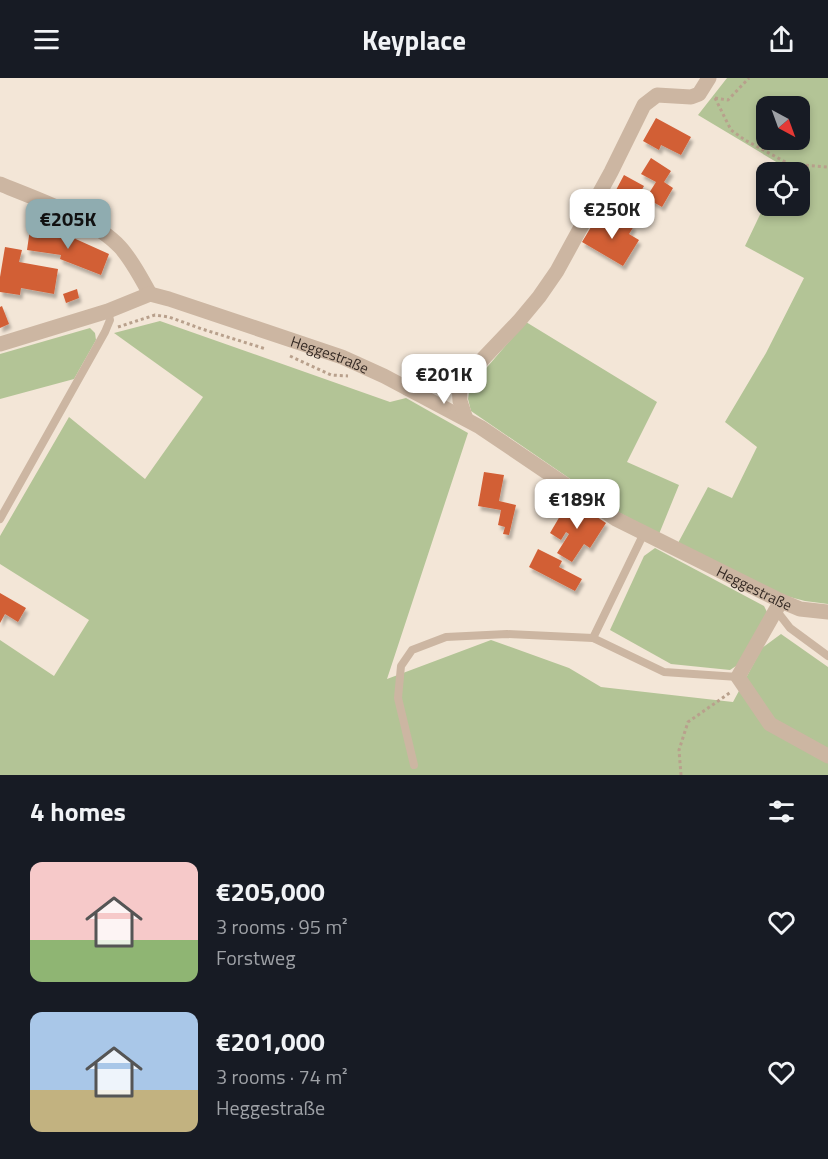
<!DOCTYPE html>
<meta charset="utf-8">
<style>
body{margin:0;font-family:"Titillium Web",sans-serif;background:#20242c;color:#f1f3f6;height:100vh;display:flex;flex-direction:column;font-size:22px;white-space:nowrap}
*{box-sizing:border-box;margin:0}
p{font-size:20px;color:#9ea1a6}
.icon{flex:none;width:33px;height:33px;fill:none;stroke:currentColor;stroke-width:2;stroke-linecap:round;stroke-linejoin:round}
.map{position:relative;height:697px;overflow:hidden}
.sheet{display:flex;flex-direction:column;background:#171b24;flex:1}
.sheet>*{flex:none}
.needle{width:39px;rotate:139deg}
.controls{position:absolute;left:756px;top:18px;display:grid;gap:12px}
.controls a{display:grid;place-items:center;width:54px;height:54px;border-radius:12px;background:#171b24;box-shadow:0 3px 9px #0003;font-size:30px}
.price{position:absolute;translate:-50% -51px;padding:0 14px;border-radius:12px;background:#fff;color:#222;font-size:20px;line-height:39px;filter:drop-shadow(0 2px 3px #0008)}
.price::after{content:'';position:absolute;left:50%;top:36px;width:18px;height:14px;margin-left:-9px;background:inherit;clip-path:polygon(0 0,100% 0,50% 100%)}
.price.active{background:#8facb0;color:#111}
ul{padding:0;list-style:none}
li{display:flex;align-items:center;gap:18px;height:150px;padding:0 30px}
li span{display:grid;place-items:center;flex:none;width:168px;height:120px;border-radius:12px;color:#555}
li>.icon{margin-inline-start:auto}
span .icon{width:72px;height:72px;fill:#fffc;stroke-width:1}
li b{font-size:26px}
h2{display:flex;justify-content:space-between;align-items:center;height:72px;padding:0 30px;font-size:26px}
header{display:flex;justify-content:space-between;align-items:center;height:78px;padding:0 30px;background:#171b24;font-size:27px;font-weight:700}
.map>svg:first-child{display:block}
</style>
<header><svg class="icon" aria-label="menu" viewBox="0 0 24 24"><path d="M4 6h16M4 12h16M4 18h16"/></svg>Keyplace<svg class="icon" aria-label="share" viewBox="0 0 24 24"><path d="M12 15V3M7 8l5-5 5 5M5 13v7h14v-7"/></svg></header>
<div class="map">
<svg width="828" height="697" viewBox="0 0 828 697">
<defs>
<filter id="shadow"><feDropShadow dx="2.5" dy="4.5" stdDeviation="1.5" flood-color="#0004"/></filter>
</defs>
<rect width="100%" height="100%" fill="#f3e6d7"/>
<g fill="#b3c496" fill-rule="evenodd">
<path d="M727,0H828V526L805,523L786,518L677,467L708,409L732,420L757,369L725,344L766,275L804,200L745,168L766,124V128H800V94H781L783,88L698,37ZM766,28H800V62H766Z"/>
<path d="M160,243L390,324L406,320L468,355L387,601L491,562L569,590L601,609L733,624L762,570L781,556L828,589V697H0V562L54,598L89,542L0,486V458L69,339L145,401L203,319L114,255Z"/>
<path d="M526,244L657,324L627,384L679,407L659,456L620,435L471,333L468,321L470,309Z"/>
<path d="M90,250L95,255L96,262L74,301L0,321V276Z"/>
<path d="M655,470L764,528L768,536L739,586L730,592L671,586L610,552L644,478Z"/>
</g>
<g fill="#d25e36" filter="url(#shadow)">
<path d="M656,40L691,59L681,77L661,67L659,72L643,63Z"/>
<path d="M651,80L671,93L664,104L673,110L662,129L646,120L656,104L641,96Z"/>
<path d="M624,97L644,108L628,138L608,127Z"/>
<path d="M597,139L616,150L622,141L634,148L629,156L639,162L623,188L582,164Z"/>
<path d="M30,151L69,158L109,176L101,197L60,181L61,177L27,172Z"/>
<path d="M5,169L22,172L19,184L58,191L54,216L21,210L20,217L0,214V199Z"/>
<path d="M77,211L79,220L66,225L63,216Z"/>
<path d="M2,228L9,246L0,250V229Z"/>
<path d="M484,394L504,397L499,423L516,427L509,457L503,456L505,449L498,447L501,432L478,428Z"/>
<path d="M570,421L606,445L590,470L584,466L572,484L557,475L569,456L566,454L561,462L550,455Z"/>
<path d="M538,471L562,483L559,489L582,501L575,513L529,489Z"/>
<path d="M0,515L26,530L18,544L5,536L0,545Z"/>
</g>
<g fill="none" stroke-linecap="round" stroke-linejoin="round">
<g stroke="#b8a08c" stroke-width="3" stroke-dasharray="3 3" stroke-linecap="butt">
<path d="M715,20L731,52L745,62L789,86L828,89"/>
<path d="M715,20L728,22L749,0"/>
<path d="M118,249L155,237L169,239L202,251L266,271"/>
<path d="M290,278L331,297L348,298"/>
<path d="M681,697L679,672L688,644L731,614"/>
</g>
<g stroke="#ccb6a2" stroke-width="8">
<path d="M0,441L105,254L110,242L108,233"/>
<path d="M776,532L790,550L828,578"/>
<path d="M593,560L644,455"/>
<path d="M414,687L398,620L401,588L412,572L446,559L507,556L593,560L664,594L738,599"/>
</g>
<g stroke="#ccb6a2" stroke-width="15">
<path d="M0,106C36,121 93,140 120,169C132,182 141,200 150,216"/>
<path id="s1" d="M0,266L108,233L150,216L169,221L342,279L384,298L480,349L616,441L781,523L800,531L828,534"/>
<path d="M459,306L460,323L466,341"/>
<path d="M407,310L417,306L443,308L459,306L519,243L539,219L557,193L611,94L644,27L657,17L691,19L699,16L709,0"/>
<path d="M781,523L738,599L770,646L828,678"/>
</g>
</g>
<g text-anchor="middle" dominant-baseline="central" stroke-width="4.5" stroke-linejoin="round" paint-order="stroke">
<g font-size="15" fill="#362b25" stroke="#fbf0e3">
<text stroke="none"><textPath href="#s1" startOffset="348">Heggestraße</textPath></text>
<text stroke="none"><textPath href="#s1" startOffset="834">Heggestraße</textPath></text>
</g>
</g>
</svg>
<div class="controls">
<a><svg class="needle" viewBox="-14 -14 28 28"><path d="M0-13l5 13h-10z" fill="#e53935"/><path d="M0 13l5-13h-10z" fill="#9ea1a6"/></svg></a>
<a><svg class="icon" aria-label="locate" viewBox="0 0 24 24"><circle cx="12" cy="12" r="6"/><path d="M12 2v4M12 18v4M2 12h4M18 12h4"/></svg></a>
</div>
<b class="price" style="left:612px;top:162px">€250K</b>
<b class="price active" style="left:68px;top:172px">€205K</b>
<b class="price" style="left:444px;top:327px">€201K</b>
<b class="price" style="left:577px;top:452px">€189K</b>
</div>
<section class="sheet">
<h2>4 homes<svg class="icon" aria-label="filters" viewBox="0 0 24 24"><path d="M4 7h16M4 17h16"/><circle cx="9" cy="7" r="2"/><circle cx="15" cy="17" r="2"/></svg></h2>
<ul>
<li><span style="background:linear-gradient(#f6c9c9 65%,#8fb573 0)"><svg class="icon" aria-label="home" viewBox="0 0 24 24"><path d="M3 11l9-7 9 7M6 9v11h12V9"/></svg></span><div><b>€205,000</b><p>3 rooms · 95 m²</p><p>Forstweg</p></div><svg class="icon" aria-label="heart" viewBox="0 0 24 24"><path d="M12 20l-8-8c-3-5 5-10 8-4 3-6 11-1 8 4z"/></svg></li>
<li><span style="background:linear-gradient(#a9c7e8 65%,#c2b280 0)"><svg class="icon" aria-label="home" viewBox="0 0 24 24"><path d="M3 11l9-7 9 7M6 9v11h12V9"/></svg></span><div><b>€201,000</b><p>3 rooms · 74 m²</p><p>Heggestraße</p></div><svg class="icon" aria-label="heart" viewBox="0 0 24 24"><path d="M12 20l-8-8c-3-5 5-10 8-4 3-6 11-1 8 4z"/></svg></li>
</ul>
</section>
